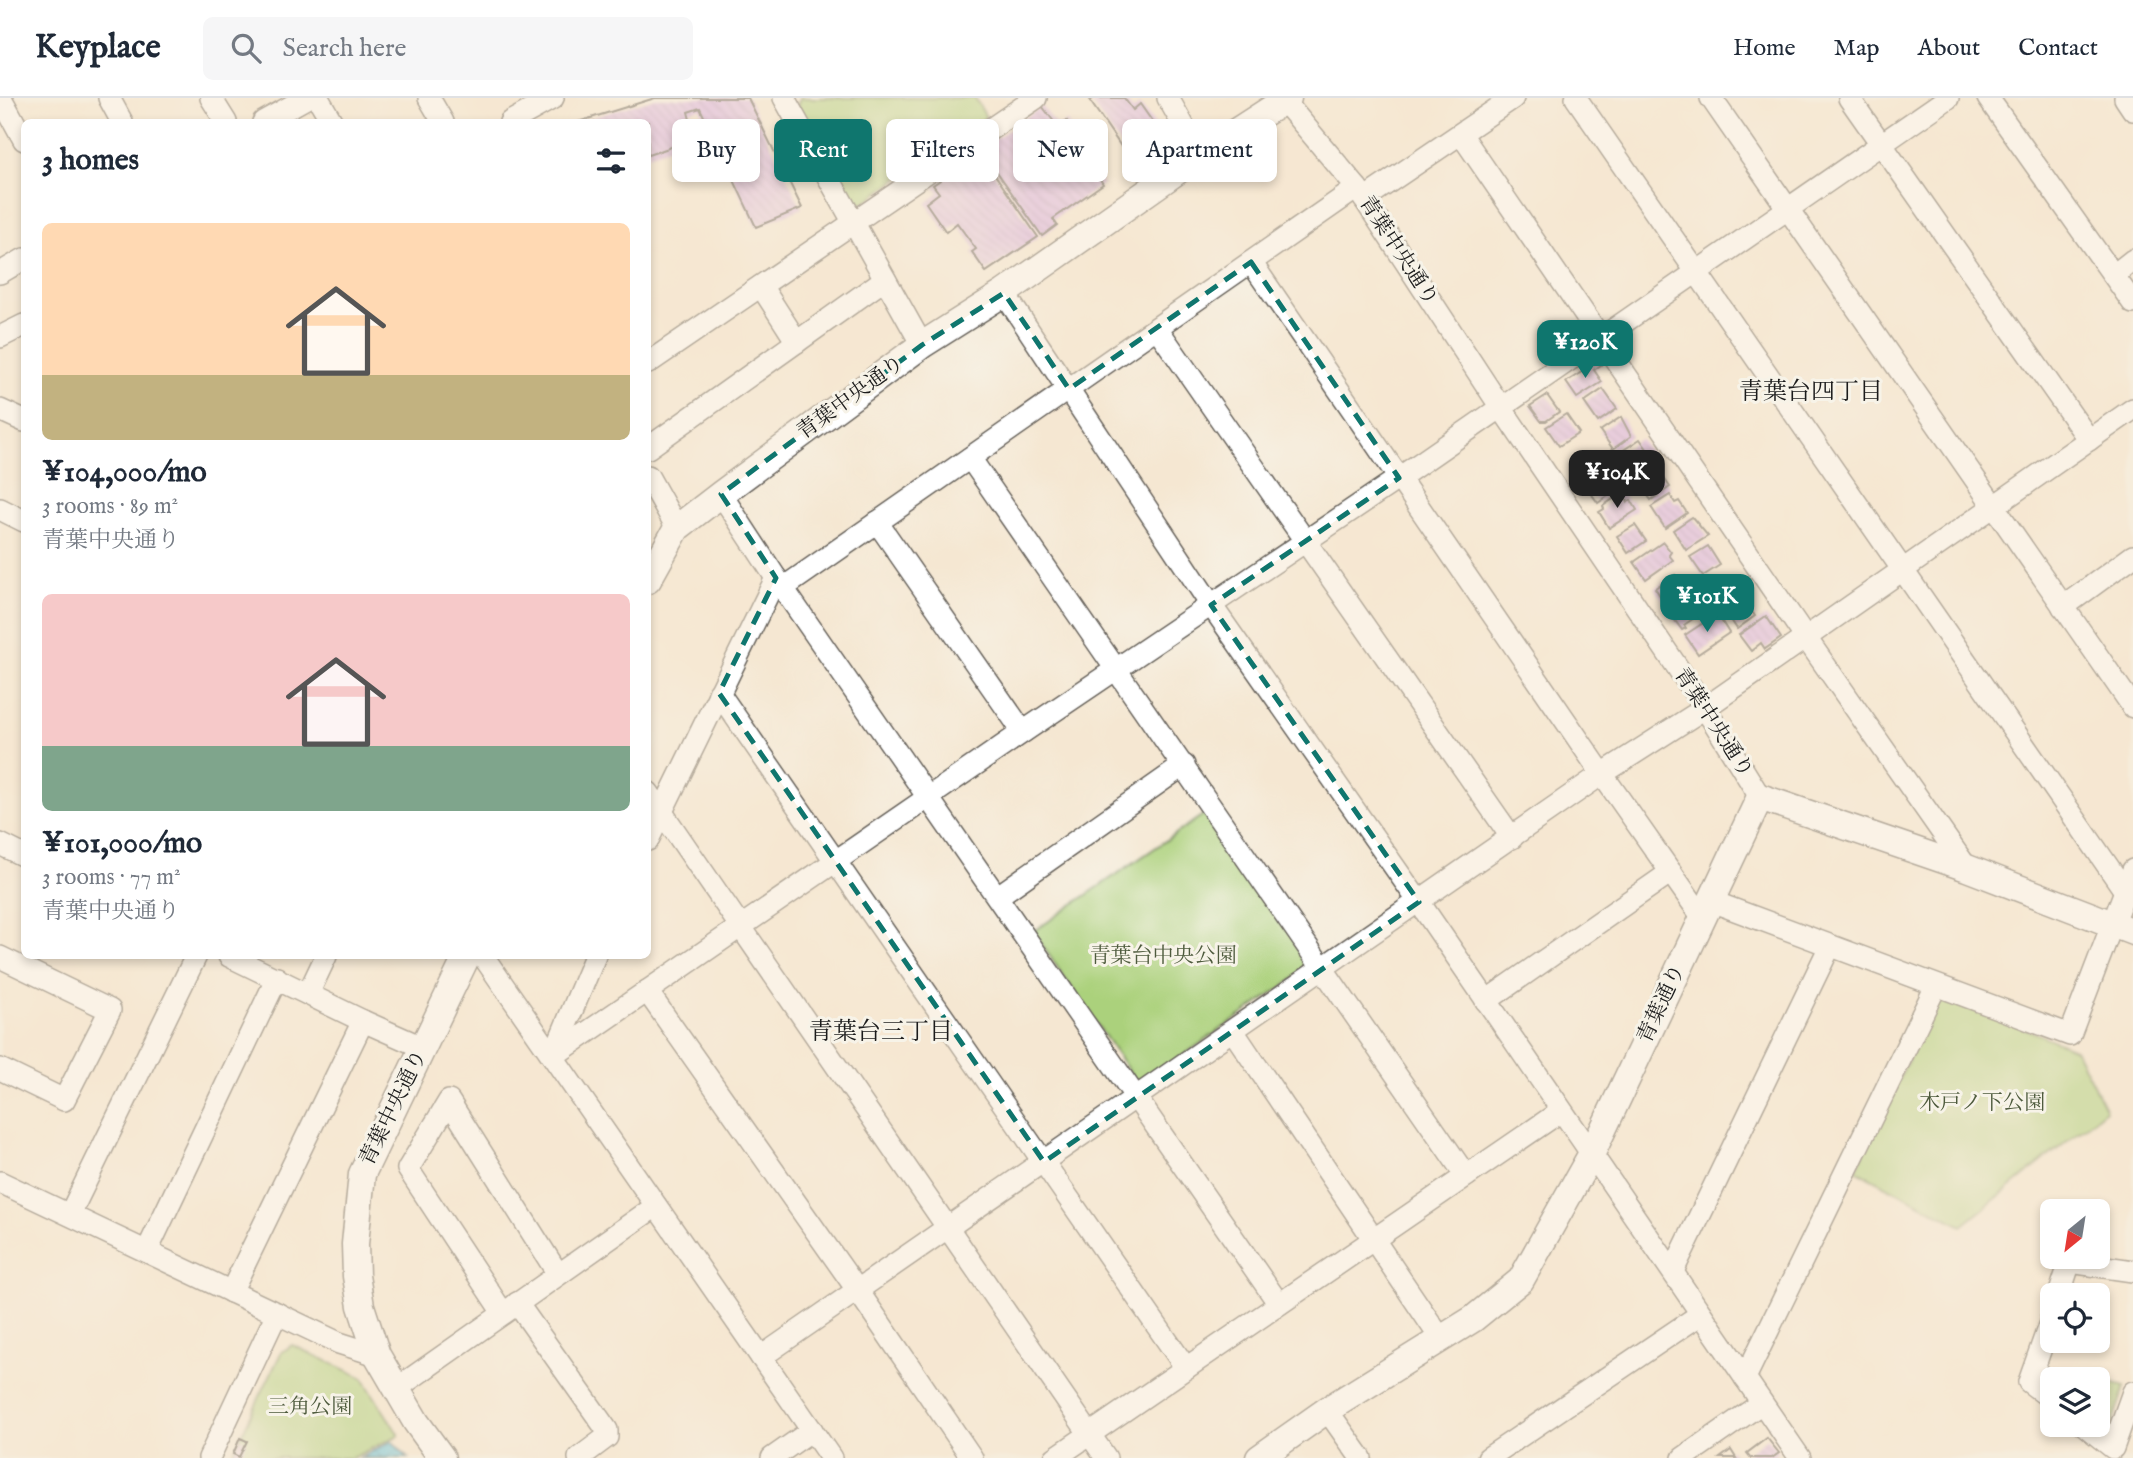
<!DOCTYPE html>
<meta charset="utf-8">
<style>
body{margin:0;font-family:"IM FELL English","Noto Serif JP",serif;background:#f6f6f7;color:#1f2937;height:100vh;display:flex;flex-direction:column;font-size:26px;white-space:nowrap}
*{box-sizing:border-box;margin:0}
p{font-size:23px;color:#747a83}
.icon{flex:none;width:38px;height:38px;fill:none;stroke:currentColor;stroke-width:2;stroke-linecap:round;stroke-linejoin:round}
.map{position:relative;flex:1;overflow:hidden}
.panel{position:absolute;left:21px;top:21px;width:630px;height:840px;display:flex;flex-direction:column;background:#fff;border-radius:10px;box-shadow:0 4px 10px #0003}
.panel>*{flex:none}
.hud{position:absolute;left:672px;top:21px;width:665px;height:63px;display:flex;gap:14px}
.needle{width:46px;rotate:210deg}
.tools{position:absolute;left:2040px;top:1101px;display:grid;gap:14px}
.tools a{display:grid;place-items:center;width:70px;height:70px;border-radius:10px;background:#fff;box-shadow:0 4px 10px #0003;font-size:35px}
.price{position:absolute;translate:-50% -60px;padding:0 16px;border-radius:14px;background:#0f766e;color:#fff;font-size:23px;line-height:46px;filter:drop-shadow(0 2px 4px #0008)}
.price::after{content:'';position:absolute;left:50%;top:42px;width:21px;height:16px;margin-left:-10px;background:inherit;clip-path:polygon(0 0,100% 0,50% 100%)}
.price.active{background:#222;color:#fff}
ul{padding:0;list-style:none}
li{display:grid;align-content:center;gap:14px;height:371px;padding:0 21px}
li span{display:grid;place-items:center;height:217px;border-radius:10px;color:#555}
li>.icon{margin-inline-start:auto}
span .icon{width:126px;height:126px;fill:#fffc;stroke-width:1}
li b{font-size:30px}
h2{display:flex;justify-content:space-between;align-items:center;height:84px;padding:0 21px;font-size:30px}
.tag{padding:0 24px;border-radius:10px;background:#fff;box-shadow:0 4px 10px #0003;font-size:24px;line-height:63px}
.tag.active{background:#0f766e;color:#fff}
header{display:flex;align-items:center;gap:42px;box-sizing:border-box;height:98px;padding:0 35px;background:#fff;border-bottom:2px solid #e0e1e3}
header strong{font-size:33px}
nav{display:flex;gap:38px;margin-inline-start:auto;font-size:24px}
.search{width:490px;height:63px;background:#f6f6f7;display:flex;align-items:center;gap:18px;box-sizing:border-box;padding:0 24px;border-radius:10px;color:#747a83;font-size:26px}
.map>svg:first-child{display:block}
</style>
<header>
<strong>Keyplace</strong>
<div class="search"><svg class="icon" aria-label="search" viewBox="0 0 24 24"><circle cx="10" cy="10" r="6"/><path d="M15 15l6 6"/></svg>Search here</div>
<nav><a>Home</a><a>Map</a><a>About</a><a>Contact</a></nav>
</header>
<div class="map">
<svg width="2133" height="1360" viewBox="0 0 2133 1360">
<defs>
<pattern id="water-waves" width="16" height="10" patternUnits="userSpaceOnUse" patternTransform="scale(1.75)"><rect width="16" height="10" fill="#62c4e0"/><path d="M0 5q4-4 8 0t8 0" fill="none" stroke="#54a8c0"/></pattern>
<pattern id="building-back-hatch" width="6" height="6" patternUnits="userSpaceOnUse" patternTransform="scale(1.75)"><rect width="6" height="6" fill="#d7ace8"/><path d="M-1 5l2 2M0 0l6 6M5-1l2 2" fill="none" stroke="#b893c6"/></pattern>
</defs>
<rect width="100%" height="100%" fill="#f7f3e8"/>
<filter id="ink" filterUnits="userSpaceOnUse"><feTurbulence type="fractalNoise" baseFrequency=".0143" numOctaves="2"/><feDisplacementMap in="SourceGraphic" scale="14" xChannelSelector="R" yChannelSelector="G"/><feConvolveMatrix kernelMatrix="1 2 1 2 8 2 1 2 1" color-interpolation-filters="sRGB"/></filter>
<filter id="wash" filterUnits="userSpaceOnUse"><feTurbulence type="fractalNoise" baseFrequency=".00686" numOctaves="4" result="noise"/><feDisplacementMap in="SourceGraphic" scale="28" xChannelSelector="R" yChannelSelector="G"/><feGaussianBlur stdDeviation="1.57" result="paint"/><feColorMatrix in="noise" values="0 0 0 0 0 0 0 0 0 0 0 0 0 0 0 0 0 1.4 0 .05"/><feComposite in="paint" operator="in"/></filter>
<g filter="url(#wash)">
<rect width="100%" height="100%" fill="#f5e7d2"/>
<g fill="#abd17b" stroke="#64764c" stroke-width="2">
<path d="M800,0H975L986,19L862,106L853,103L797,8Z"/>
<path d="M1206,715L1309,861L1307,872L1143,985L1135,982L1033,834Z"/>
<path d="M1945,898L2075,951L2106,1012L1962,1128L1856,1072L1935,905Z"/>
<path d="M292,1247L362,1279L399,1337L352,1360H230L281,1255Z"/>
<path d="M2088,1278L2125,1288L2110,1331L2099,1333L2098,1281H2087Z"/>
</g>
<path fill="url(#water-waves)" stroke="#3f707e" stroke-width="2" d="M392,1343L408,1360H359Z"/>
<g id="blocks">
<g fill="url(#building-back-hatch)">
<path d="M655,0H748L802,110L756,129L700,10L688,14L693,33L686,44L648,57V24H578Z"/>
<path d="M1094,0H1124L1133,12L1140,6L1159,33L1163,30L1171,42L1158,52L1155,47L1131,63L1090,3Z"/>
<path d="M1042,8L1058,29L1067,23L1071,30L1062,36L1093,81L1098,78L1103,86L1053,121L1057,127L1042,138L981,51Z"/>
<path d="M980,55L1038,139L986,174L972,154L976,151L957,125L946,134L926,105L939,95L933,87Z"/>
<path d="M1595,262L1601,267L1594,272L1602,284L1577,300L1566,284L1588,270L1586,267Z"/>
<path d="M1603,291L1617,311L1598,324L1584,304Z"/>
<path d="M1547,297L1559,314L1546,323H1541L1530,308Z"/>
<path d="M1566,316L1579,335L1559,348L1546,329Z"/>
<path d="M1621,319L1631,338L1613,351L1600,333Z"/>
<path d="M1640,341L1654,361L1630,377L1616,357Z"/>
<path d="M1605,365L1622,388L1598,405L1581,381Z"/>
<path d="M1656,369L1670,389L1651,402L1637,382Z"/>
<path d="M1622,395L1628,404L1631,402L1637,412L1609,430L1599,414L1604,411L1603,408Z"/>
<path d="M1670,397L1675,405L1679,403L1687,415L1665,430L1651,409Z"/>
<path d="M1692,419L1708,438L1686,452L1673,432Z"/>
<path d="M1635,427L1646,443L1628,455L1617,438Z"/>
<path d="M1663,444L1671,454L1669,457L1673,462L1646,481L1634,464Z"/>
<path d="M1708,448L1720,467L1703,478L1690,459Z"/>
<path d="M1675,477L1680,485L1686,481L1691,487L1665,505L1655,490Z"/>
<path d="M1690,496L1692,499L1694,498L1702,509L1698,512L1700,516L1684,527L1686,530L1682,532L1668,513L1674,510L1672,508Z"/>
<path d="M1742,499L1755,518L1737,531L1724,511Z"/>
<path d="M1717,516L1729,535L1698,556L1685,537Z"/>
<path d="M1766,518L1781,540L1765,551L1761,545L1751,553L1739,537Z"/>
<path d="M240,1340L247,1343L239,1359L233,1356Z"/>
<path d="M1767,1340L1779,1355L1772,1360H1751L1747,1355Z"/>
<path d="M1731,1352L1736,1360H1720Z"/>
</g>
</g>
</g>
<g filter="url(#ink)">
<use href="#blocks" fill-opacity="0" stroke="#68635c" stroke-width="2"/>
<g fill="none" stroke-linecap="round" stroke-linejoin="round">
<defs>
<g id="minor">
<path d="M1,0L24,42"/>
<path d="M109,0L122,24"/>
<path d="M211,0L226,24"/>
<path d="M318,0L332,24"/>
<path d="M429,0L443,24"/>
<path d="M784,0L922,247"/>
<path d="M1168,0L1200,57"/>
<path d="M1576,0L2125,793"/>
<path d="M1711,0L2133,609"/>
<path d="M1849,0L2089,342"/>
<path d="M1988,0L2133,205"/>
<path d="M2125,0L2133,12"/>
<path d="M1284,3L1357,90L1500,308L1705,610L1760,699"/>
<path d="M263,24L306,0"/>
<path d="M510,24L553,0"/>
<path d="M1461,36L1806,540L1967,770"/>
<path d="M1364,101L1513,0"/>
<path d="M1251,164L1602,676L1703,820"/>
<path d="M0,175L24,161"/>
<path d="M2114,177L2133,162"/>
<path d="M761,188L797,244"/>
<path d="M1004,195L1211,507L1419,804L1800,1360"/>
<path d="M1157,230L1512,740"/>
<path d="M0,239L24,227"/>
<path d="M648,265L1036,0"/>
<path d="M0,312L24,323"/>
<path d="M648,350L885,181"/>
<path d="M970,360L1466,1078"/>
<path d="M648,378L677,430"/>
<path d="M721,396L776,480L1279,1206"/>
<path d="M0,411L24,423"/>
<path d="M877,424L1023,634"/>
<path d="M783,490L1357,90"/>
<path d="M2063,509L2133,458"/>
<path d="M719,595L1186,1270"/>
<path d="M648,694L1106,1360"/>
<path d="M648,742L776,480"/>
<path d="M0,746L24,758"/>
<path d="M998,798L1184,667"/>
<path d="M1711,803L2070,937L2133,772"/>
<path d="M229,858L363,923L424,950"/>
<path d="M483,858L831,1360"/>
<path d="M0,859L110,912L64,1002L0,971"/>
<path d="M647,893L858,1193L972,1360"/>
<path d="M308,896L326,858"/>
<path d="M1486,903L1671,774"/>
<path d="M1233,933L1441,1241"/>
<path d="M553,958L1023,634L1399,380L1948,0"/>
<path d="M553,958L595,858"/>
<path d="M0,1084L339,1245L377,1257"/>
<path d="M70,1116L196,858"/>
<path d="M147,1153L277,880"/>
<path d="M1673,1173L1830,848"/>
<path d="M231,1194L363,923"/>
<path d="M2059,1197L2070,1164L2133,1173"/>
<path d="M517,1205L607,1332V1339L579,1360"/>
<path d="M503,1215L408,1071L449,1003L558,1176"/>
<path d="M2053,1216L2029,1284L2053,1302"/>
<path d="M761,1259L1602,676L1705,610L2133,311"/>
<path d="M1745,1280L1936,888"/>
<path d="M396,1291L656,1108"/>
<path d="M1327,1312L1361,1360"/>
<path d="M2083,1326L2113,1350L2133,1294"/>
<path d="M209,1360L277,1215"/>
<path d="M772,1360L812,1332"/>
<path d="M1055,1360L1561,1013"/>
<path d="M1488,1360L1701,1216"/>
<path d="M1683,1360L1762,1305"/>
</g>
<g id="tertiary">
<path d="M648,482L677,430L721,396L922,247L1004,195L1200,57L1288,0"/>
<path d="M442,1360L416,1324L377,1257L361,1208L356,1178L355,1146L362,1076L467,858"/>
<path d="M1259,1360L1327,1312L1473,1221L1521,1182L1591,1057L1760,699L1967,770L2133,834"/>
</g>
</defs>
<use href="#minor" stroke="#68635c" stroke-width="24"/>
<use href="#tertiary" stroke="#68635c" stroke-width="29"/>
<use href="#minor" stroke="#fff" stroke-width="21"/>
<use href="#tertiary" stroke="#fff" stroke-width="26"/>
</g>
</g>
<path d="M0 0H2133V1360H0ZM1251,164L1399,380L1211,507L1419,804L1044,1064L719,595L776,480L721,396L922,247L1004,195L1069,291Z" fill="#f5e7d2" fill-opacity=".55" fill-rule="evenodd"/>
<path fill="none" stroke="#0f766e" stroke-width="5" stroke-dasharray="14 9" stroke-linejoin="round" d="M1251,164L1399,380L1211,507L1419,804L1044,1064L719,595L776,480L721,396L922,247L1004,195L1069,291Z"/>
<g text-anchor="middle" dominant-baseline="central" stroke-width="6" stroke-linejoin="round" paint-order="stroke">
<g font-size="21" fill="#1c1c1c" stroke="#f7f3e8">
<text transform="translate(1398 153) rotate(57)">青葉中央通り</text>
<text transform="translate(851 300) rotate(-36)">青葉中央通り</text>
<text transform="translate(1713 625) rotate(57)">青葉中央通り</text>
<text transform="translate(1662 906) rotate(-65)">青葉通り</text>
<text transform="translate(394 1010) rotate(-64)">青葉中央通り</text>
</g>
<g font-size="21" fill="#4e5b3d" stroke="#f7f3e8">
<text x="1163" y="858">青葉台中央公園</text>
<text x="1982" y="1005">木戸ノ下公園</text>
<text x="310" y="1309">三角公園</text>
</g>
<g font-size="24" fill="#1c1c1c" stroke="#f7f3e8">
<text x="1811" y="294">青葉台四丁目</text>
<text x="881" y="934">青葉台三丁目</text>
</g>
</g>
</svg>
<div class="tools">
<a><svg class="needle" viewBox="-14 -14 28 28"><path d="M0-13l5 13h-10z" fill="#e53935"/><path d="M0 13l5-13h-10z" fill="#747a83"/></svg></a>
<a><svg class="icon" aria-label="locate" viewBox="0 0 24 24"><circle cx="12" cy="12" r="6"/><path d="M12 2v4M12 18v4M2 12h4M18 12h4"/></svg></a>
<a><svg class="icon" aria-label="layers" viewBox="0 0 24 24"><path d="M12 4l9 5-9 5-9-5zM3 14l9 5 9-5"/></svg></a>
</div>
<b class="price" style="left:1585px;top:282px">¥120K</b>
<b class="price active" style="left:1617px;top:412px">¥104K</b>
<b class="price" style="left:1707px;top:536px">¥101K</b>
<div class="hud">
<a class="tag">Buy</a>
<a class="tag active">Rent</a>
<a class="tag">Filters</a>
<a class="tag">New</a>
<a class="tag">Apartment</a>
</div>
<section class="panel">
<h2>3 homes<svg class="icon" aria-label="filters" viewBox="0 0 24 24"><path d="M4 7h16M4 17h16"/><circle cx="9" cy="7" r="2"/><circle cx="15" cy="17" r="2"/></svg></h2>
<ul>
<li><span style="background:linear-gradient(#ffd9b3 70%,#c2b280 0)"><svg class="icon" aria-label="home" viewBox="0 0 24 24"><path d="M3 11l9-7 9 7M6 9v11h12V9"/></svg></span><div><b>¥104,000/mo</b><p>3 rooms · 89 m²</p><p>青葉中央通り</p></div></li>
<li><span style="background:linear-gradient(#f6c9c9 70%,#7fa58c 0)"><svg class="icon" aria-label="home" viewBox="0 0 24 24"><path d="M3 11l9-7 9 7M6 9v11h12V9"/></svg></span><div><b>¥101,000/mo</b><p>3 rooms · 77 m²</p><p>青葉中央通り</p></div></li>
</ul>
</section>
</div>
